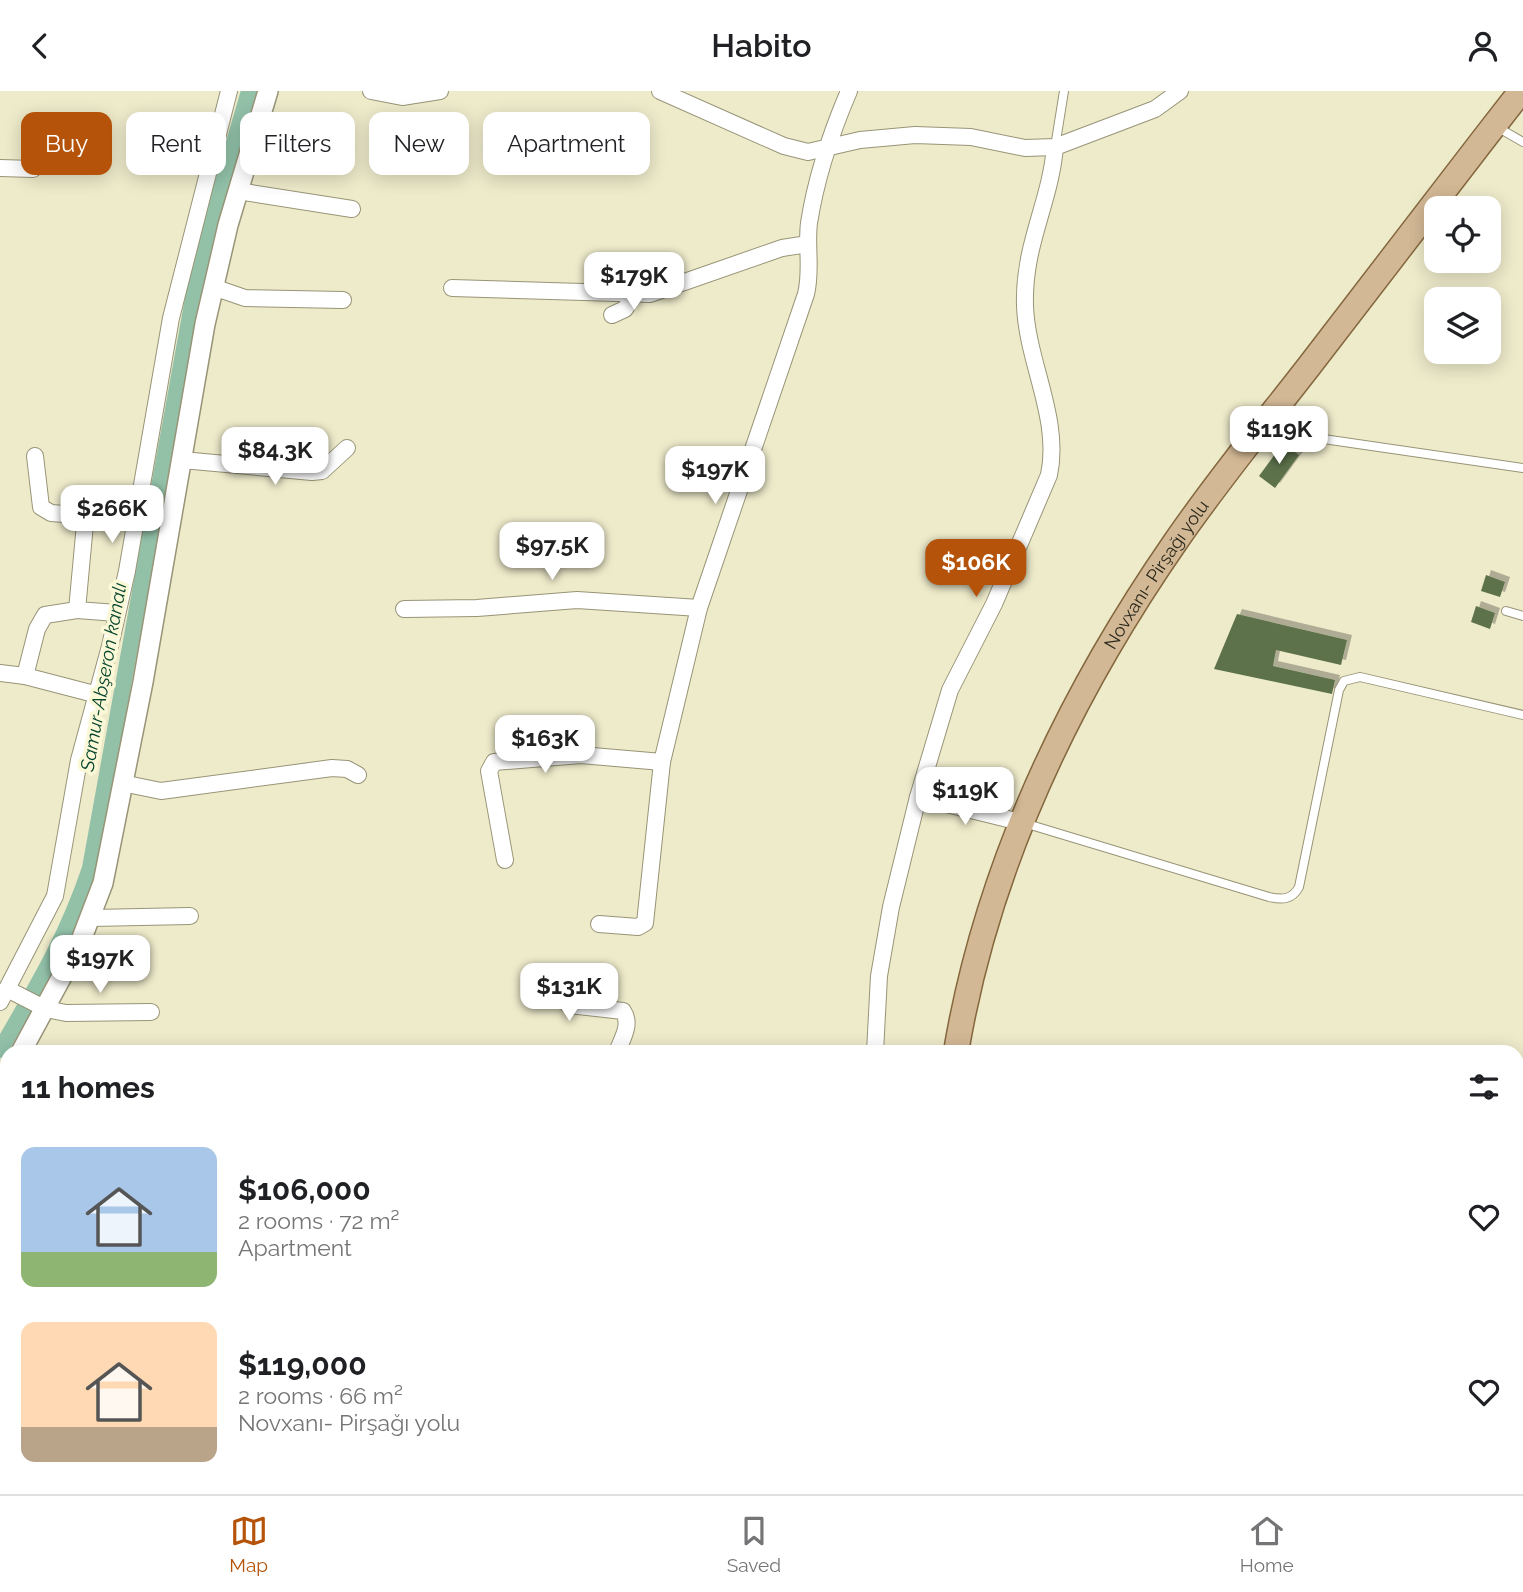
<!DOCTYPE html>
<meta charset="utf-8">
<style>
body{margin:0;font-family:Raleway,sans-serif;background:#f6f6f6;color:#202124;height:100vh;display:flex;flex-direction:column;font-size:26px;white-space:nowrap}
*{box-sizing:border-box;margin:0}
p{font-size:23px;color:#757577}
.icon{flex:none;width:38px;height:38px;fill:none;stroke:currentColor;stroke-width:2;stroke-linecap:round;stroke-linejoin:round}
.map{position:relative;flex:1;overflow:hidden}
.sheet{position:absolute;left:0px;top:954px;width:1524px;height:450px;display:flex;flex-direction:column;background:#fff;border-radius:21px 21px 0 0;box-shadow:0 4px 18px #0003}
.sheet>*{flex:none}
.banner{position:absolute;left:21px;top:21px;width:700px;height:63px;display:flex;gap:14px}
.tools{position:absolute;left:1424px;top:105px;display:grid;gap:14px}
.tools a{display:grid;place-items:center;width:77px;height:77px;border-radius:14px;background:#fff;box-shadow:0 4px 18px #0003;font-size:35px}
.price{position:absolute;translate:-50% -60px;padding:0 16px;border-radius:14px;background:#fff;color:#222;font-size:23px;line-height:46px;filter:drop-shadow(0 2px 4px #0008)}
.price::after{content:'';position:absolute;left:50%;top:42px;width:21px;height:16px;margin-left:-10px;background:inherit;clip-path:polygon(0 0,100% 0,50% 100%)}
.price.current{background:#b45309;color:#fff}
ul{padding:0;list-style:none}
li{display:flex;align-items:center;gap:21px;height:175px;padding:0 21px}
li span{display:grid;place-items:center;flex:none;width:196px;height:140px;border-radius:14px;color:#555}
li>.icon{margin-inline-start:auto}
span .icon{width:84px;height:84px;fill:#fffc;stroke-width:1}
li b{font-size:30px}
h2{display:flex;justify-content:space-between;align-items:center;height:84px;padding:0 21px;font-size:30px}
.chip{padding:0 24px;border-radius:14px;background:#fff;box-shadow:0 4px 18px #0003;font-size:24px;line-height:63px}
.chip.current{background:#b45309;color:#fff}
header{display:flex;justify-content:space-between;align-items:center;height:91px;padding:0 21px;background:#fff;font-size:32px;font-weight:600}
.dock{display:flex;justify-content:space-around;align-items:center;height:98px;border-top:2px solid #e0e0e0;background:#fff;font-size:19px;color:#757577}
.dock a{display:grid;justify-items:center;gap:4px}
.dock .current{color:#b45309}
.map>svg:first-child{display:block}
</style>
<header><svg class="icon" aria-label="back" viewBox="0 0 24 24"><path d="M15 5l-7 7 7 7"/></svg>Habito<svg class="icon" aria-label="person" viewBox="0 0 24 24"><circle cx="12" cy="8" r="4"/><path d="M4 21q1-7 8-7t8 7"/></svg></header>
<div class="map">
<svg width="1523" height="1403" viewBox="0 0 1523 1403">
<defs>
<filter id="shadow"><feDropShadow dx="5" dy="-5" stdDeviation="0" flood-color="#0004"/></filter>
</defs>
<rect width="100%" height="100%" fill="#eeebcb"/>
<path fill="#f7d1c1" d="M1517,1044L1523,1045V1184L1517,1183Z"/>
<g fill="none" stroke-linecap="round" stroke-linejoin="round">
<path stroke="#92c1a8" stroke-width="16" d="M0,959C36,897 67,846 90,777L194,202L207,144L249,0"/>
</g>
<g fill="#5d724c" filter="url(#shadow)">
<path d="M1283,352L1299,364L1275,397L1259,385Z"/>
<path d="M1486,484L1505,491L1500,506L1481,500Z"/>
<path d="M1476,515L1495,522L1490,538L1471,531Z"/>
<path d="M1237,523L1347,549L1341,574L1276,559L1273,575L1335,589L1332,603L1214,578Z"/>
</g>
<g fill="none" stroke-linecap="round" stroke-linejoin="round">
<defs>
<g id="service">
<path d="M1497,36L1523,51"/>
<path d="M1055,56L1064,0"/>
<path d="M1271,330L1296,344L1523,377"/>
<path d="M1506,520L1523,525"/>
<path d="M1024,732L1269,806C1282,809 1292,809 1299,796L1339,599L1344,590L1360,586L1523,624"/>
<path d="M1277,1396V1403"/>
</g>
<g id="minor">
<path d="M371,0L402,6L440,0"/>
<path d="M660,0L784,55L808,61L860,49L915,44L971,46L1025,57L1055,56L1155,18L1180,0"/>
<path d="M0,77L33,78"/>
<path d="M238,100L352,118"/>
<path d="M213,196L245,207L343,209"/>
<path d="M452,197L650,203L782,157L808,153"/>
<path d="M612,224L625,218L634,203"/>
<path d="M35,365L41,416L51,422L78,424L85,433L77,519L117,522"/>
<path d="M182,369L312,381L322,380L347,357"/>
<path d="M404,518L477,517L577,509L699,517"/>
<path d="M0,582L25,585L98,604"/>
<path d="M25,585L37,538L45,524L77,519"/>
<path d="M122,692L161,700L332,677L347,678L358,684"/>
<path d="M918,706L1020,731"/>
<path d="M505,769L489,680L494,671L581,664L662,671"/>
<path d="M92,827L190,825"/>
<path d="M599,833L638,836L645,832L662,671L699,517L806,203C812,179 806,156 809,132C816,87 831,42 849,0"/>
<path d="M560,885L561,905L569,914L623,920C632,933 622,948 617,961"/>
<path d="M7,898L46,918L66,922L151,921"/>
<path d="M0,911L55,805L79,669L110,555L127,480L171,227L229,0"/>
<path d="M875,961L879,885L891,816L918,706L950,599L994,513L1049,384C1061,328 1027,271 1025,215C1023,154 1050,113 1055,56"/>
<path d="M0,1115L7,1121"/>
<path d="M336,1403L343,1396"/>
</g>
<g id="tertiary">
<path d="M21,961L80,852L103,792L143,591L205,233L228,134L268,0"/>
<path d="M0,998L7,986"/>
</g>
<g id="primary">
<path id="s1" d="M956,961C987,776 1070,603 1176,450C1218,389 1265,332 1310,274C1380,183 1450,91 1521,0"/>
<path d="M929,1403V1396"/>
</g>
</defs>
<use href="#service" stroke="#989477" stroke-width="10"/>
<use href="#minor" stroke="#989477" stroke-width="18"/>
<use href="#tertiary" stroke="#989477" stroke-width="22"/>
<use href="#primary" stroke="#84673d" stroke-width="27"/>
<path stroke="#908e78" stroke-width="2.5" stroke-dasharray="5 3.5" stroke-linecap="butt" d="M893,1403L894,1396"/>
<use href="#service" stroke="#fff" stroke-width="8"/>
<use href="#minor" stroke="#fff" stroke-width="16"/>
<use href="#tertiary" stroke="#fff" stroke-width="19"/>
<use href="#primary" stroke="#d3b895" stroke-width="24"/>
</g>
<g text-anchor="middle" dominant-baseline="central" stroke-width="7" stroke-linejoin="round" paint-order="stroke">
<g font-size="18" fill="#2a291d" stroke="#fbf8d8">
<text stroke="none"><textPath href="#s1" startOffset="522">Novxanı- Pirşağı yolu</textPath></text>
</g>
<g font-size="19" font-style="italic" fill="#06452d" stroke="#fbf8d8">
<text transform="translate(103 586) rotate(-80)">Samur-Abşeron kanalı</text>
</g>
</g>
</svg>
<div class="tools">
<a><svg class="icon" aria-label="locate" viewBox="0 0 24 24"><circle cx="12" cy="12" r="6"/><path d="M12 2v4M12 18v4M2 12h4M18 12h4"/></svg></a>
<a><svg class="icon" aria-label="layers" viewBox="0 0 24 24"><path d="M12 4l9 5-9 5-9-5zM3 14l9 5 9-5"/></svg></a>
</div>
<b class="price" style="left:634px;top:221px">$179K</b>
<b class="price" style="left:1279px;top:375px">$119K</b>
<b class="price" style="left:275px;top:396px">$84.3K</b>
<b class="price" style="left:715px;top:415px">$197K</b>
<b class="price" style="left:112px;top:454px">$266K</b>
<b class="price" style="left:552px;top:491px">$97.5K</b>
<b class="price current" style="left:976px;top:508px">$106K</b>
<b class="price" style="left:545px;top:684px">$163K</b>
<b class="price" style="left:965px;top:736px">$119K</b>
<b class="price" style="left:100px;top:904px">$197K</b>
<b class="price" style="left:569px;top:932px">$131K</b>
<div class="banner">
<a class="chip current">Buy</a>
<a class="chip">Rent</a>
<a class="chip">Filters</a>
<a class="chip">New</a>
<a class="chip">Apartment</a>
</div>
<section class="sheet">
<h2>11 homes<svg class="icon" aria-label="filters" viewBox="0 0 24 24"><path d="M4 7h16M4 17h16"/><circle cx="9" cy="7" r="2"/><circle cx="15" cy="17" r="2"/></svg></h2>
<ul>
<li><span style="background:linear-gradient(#a9c7e8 75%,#8fb573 0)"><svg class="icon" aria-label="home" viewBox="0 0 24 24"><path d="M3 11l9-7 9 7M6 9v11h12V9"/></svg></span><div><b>$106,000</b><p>2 rooms · 72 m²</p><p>Apartment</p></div><svg class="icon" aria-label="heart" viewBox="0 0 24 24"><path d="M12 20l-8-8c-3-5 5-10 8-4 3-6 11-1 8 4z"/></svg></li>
<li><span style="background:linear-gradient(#ffd9b3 75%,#b9a48a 0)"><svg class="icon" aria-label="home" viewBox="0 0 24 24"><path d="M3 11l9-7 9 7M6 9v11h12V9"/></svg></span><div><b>$119,000</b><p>2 rooms · 66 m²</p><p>Novxanı- Pirşağı yolu</p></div><svg class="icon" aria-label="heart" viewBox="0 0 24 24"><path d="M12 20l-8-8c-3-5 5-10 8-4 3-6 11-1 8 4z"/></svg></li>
</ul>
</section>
</div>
<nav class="dock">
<a class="current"><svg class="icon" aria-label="map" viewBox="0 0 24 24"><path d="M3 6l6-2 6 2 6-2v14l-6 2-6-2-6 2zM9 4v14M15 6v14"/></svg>Map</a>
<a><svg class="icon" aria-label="saved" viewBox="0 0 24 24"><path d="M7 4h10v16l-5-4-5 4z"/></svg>Saved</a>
<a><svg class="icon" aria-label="home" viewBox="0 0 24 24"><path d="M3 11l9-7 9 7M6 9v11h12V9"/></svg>Home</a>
</nav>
